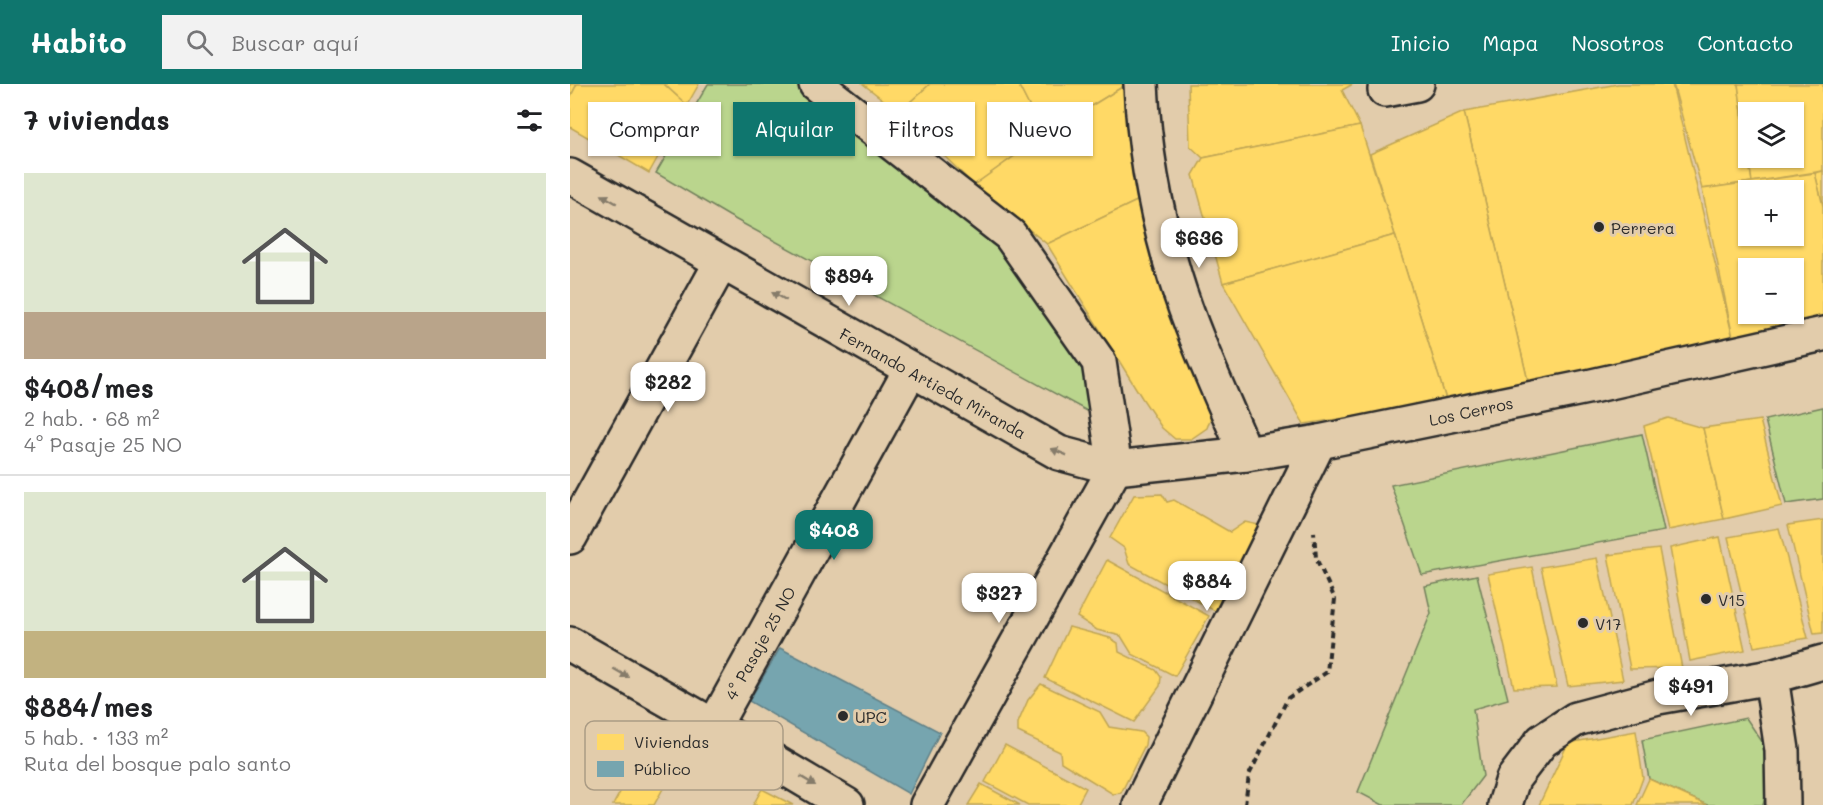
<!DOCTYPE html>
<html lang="es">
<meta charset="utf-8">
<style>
body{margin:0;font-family:Mali,sans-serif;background:#f2f2f2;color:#202124;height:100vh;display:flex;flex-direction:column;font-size:22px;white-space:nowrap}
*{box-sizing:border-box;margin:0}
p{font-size:20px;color:#757577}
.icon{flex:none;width:33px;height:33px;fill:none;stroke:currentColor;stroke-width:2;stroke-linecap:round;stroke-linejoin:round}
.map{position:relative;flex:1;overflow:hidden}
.sheet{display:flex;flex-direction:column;background:#fff;width:570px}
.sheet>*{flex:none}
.top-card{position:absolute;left:18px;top:18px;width:570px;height:54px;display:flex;gap:12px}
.buttons{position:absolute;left:1168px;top:18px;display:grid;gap:12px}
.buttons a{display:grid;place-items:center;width:66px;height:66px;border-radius:0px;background:#fff;box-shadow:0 2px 4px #0004;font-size:30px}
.price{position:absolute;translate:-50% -51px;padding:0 14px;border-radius:12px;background:#fff;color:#222;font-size:20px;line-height:39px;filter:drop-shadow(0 2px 3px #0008)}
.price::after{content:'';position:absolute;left:50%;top:36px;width:18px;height:14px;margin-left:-9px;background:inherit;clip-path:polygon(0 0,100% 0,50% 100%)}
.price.active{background:#0f766e;color:#fff}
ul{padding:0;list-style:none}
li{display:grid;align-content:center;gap:12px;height:318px;padding:0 24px}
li+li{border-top:2px solid #e0e0e0}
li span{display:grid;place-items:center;height:186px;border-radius:0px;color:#555}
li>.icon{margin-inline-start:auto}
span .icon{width:108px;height:108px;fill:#fffc;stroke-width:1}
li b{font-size:26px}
h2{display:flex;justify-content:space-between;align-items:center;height:72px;padding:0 24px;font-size:26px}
.tag{padding:0 21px;border-radius:0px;background:#fff;box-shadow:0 2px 4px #0004;font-size:21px;line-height:54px}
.tag.active{background:#0f766e;color:#fff}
header{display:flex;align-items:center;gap:36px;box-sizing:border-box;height:84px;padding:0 30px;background:#0f766e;color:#fff}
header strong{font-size:28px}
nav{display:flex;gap:33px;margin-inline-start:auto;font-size:21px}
.search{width:420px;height:54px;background:#f2f2f2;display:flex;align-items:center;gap:15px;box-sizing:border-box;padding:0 21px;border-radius:0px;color:#757577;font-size:22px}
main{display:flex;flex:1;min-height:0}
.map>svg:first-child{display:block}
</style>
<header>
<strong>Habito</strong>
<div class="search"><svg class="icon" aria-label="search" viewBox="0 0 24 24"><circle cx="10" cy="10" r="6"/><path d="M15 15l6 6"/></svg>Buscar aquí</div>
<nav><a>Inicio</a><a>Mapa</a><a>Nosotros</a><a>Contacto</a></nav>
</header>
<main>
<section class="sheet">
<h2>7 viviendas<svg class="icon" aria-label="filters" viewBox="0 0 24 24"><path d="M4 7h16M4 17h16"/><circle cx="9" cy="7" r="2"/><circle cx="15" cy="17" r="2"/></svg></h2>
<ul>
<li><span style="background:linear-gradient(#dfe7d0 75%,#b9a48a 0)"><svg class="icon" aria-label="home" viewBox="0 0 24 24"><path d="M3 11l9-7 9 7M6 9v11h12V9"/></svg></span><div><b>$408/mes</b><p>2 hab. · 68 m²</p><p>4° Pasaje 25 NO</p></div></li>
<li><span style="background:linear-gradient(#dfe7d0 75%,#c2b280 0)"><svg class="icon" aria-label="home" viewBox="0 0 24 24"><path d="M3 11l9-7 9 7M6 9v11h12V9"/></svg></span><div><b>$884/mes</b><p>5 hab. · 133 m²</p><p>Ruta del bosque palo santo</p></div></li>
</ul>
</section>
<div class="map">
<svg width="1253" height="721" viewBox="0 0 1253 721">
<rect width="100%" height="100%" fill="#e2ccab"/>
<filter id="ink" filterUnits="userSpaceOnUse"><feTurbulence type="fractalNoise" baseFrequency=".0167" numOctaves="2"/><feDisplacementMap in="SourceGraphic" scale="12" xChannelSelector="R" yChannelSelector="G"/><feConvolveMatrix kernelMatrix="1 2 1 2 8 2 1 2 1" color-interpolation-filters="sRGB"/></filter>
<g filter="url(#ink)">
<g fill="#bad58d" stroke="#72805c" stroke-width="1.5">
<path d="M138,0H236L434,157L521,286L526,309L517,327L159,132L86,89Z"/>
<path d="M1253,323V415L1216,420L1195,336Z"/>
<path d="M1072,350L1094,447L852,491L821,401Z"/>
<path d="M907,491L938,615L903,625L913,692L891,721H813L788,708L861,529L855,502Z"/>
<path d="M1176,634L1193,659L1199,697L1193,721H1137L1079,695L1072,656Z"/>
</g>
<g fill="#ffd966" stroke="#bfa554" stroke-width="1.5" fill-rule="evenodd">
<path d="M0,0H7L0,14Z"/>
<path d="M7,0H94L117,21L79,89L0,43V14Z"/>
<path d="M94,0H129L117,21Z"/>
<path d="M293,0H360L329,28Z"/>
<path d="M360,0H448L474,51L404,101L329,28Z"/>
<path d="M448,0H557L474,51Z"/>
<path d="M557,0L571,115L477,160L404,101L474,51Z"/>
<path d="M618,0H783L772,6L790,42L633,74L620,62Z"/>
<path d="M1048,0H1102L1164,258L958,297L894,28Z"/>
<path d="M1103,0H1168L1182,98L1132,105Z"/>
<path d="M1168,0H1253V87L1182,98ZM1179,28H1224V74H1179Z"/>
<path d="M894,28L958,297L877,319L800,70Z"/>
<path d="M790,42L825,151L653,199L623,91L633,74Z"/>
<path d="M1253,87V122L1245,89Z"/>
<path d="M1245,89L1253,122V239L1164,258L1132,105ZM1179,106H1224V152H1179ZM1179,184H1224V230H1179Z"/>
<path d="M571,115L645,322L637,344L621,355H605L592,344L572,314L477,160Z"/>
<path d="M825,151L877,319L734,340L653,199Z"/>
<path d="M1098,334L1133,344L1154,435L1098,446L1074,342Z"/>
<path d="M1190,336L1212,422L1154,435L1133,344Z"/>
<path d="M592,410L597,418L604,416L660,448L675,438L689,441L645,527L559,480L554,464L540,454L564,411Z"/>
<path d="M1253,436V549L1244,550L1218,441Z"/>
<path d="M1209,444L1238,554L1184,563L1158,453Z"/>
<path d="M1150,453L1175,566L1120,577L1100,464Z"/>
<path d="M1089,465L1112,584L1060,585L1038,471Z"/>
<path d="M1027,474L1053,596L998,602L971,483Z"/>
<path d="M537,476L639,532L605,592L562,570L551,552L527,546L507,533Z"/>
<path d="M962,483L987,603L944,604L918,490Z"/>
<path d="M499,543L540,554L548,559L549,568L586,586L591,593L590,602L564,638L475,594Z"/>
<path d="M471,600L530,628L539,643L571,648L576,653L575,661L551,709L543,710L491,678L490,668L448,648V639L458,616Z"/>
<path d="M86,643L117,661L84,721H43Z"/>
<path d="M1066,647L1073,694L1063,721H969L998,659Z"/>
<path d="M435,661L516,704L507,721H458L415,698Z"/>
<path d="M1079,695L1137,721H1067Z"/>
<path d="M411,700L450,721H398Z"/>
<path d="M192,705L223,721H183Z"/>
</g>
<path fill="#76a5af" stroke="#608087" stroke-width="1.5" d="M210,564L370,648L339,710L179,617Z"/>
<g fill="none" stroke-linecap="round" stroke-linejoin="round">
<defs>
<g id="minor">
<path d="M246,0L440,151L529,278L545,384L357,721"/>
<path d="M571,0C574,65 586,131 605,193C623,252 652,313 676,370"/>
<path d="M815,6L847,0"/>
<path d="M0,92L489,369L545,384L676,370L749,358L1022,302L1253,250"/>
<path d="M0,453L151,179"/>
<path d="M0,560L144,642L277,721"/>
<path d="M1201,593L1212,666L1213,721"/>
<path d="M144,642L340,287"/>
<path d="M570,721L749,358"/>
<path d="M935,721L943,695L972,657L1006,635L1088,613L1201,593L1253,578"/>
</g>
</defs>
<use href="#minor" stroke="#2b2b2b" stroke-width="38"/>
<path stroke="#2b2b2b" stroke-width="4" stroke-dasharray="6 4.5" stroke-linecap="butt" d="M675,721L679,691L718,614L757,588L765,515L746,474L744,448"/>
<use href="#minor" stroke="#e2ccab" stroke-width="33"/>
</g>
<defs><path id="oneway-solid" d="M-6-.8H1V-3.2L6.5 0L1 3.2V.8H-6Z" transform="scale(1.5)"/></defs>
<g fill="#867c6b">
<use href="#oneway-solid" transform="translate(39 115) rotate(-150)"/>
<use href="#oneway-solid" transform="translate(209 212) rotate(-150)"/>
<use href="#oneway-solid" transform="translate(489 368) rotate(-158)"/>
<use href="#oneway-solid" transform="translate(51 589) rotate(30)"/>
<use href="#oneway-solid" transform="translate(238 697) rotate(31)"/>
</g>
</g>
<g fill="#2b2b2b" stroke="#e2ccab" stroke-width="2">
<circle cx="1029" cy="143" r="6"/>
<circle cx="1136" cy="515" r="6"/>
<circle cx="1013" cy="539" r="6"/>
<circle cx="273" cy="632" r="6"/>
</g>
<g text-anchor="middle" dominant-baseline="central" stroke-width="6" stroke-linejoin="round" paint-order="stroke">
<g font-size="16" fill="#2b2b2b" stroke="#e2ccab" text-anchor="start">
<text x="1041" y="143">Perrera</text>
<text x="1148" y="515">V15</text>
<text x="1025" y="539">V17</text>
<text x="285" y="632">UPC</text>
</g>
<g font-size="16" fill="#2b2b2b" stroke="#e2ccab">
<text transform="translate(363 299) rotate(29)">Fernando Artieda Miranda</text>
<text transform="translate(901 327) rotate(-12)">Los Cerros</text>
<text transform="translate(190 559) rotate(-61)">4° Pasaje 25 NO</text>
</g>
</g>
<rect x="15" y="637" width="198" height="69" rx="9" fill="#e2ccab" stroke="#ab9c85" stroke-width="1.5"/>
<rect x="27" y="650" width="27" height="16" fill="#ffd966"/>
<rect x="27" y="677" width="27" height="16" fill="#76a5af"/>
<g font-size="16" fill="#2b2b2b">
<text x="64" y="664">Viviendas</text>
<text x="64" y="691">Público</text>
</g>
</svg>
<div class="buttons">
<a><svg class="icon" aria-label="layers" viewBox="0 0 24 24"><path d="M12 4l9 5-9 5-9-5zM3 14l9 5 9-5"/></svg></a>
<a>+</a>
<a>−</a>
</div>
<b class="price" style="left:629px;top:185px">$636</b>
<b class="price" style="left:279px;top:223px">$894</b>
<b class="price" style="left:98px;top:329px">$282</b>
<b class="price active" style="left:264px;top:477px">$408</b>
<b class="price" style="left:637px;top:528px">$884</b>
<b class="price" style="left:429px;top:540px">$327</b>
<b class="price" style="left:1121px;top:633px">$491</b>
<div class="top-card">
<a class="tag">Comprar</a>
<a class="tag active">Alquilar</a>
<a class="tag">Filtros</a>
<a class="tag">Nuevo</a>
</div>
</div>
</main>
